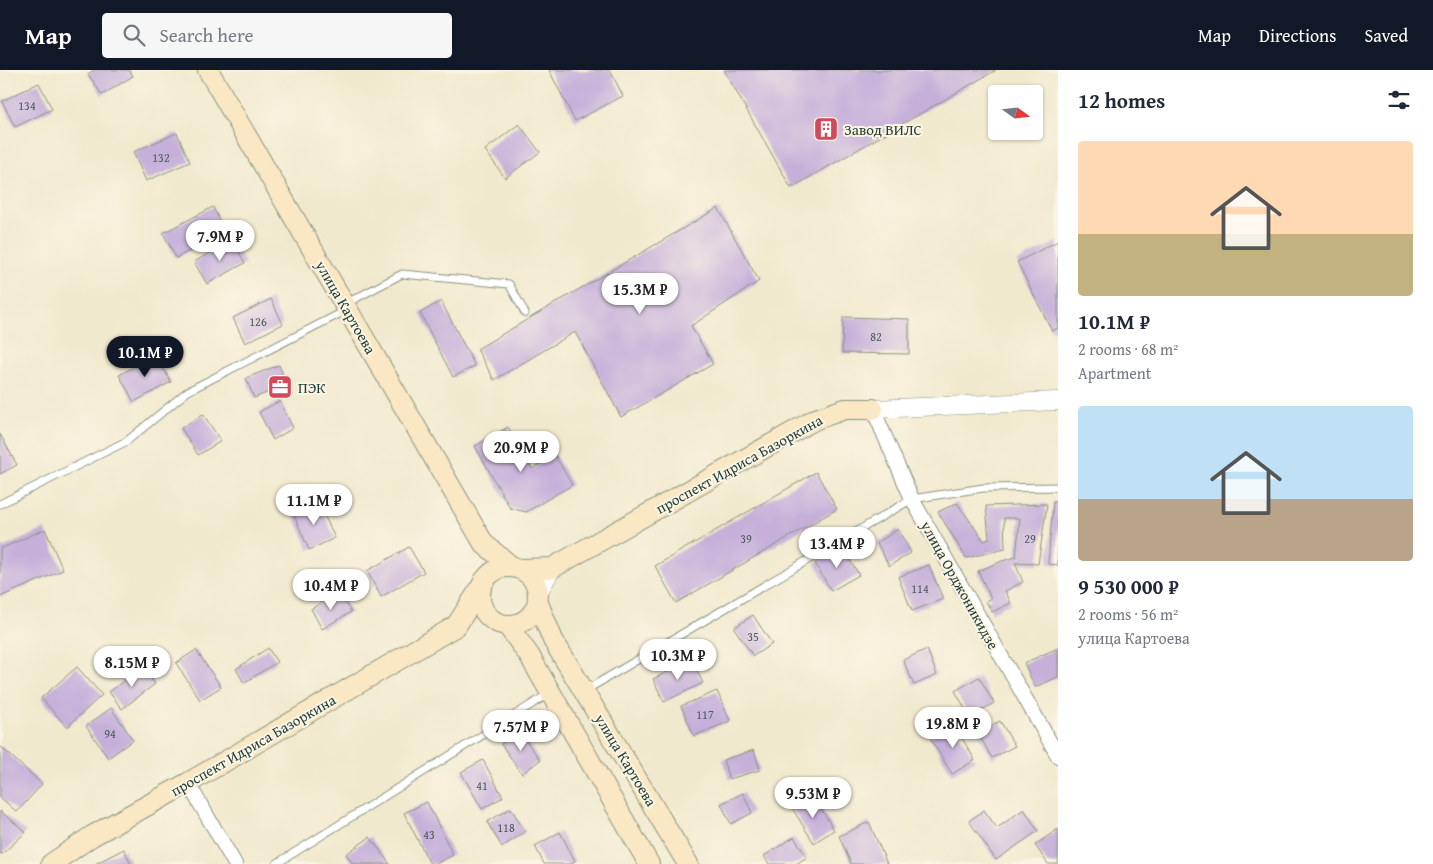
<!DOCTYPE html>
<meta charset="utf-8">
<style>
body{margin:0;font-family:"Gentium Book Plus",serif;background:#f6f6f7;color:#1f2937;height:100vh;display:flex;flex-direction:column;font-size:19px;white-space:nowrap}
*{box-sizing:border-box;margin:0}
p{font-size:16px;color:#747a83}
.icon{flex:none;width:28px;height:28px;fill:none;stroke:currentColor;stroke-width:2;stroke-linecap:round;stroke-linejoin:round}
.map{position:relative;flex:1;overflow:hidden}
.sheet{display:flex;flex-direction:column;background:#fff;width:375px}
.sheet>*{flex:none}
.needle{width:32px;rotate:105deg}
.controls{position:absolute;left:988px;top:15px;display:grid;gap:10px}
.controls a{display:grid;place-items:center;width:55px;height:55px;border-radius:5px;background:#fff;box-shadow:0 1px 4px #0004;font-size:25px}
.price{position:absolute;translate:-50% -42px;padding:0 11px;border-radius:18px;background:#fff;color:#222;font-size:16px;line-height:32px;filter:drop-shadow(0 1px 2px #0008)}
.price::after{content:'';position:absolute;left:50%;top:30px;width:15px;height:11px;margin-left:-8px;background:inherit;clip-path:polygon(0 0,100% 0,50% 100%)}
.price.selected{background:#111827;color:#fff}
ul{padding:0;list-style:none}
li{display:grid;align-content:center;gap:10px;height:265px;padding:0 20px}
li span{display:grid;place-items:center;height:155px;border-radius:5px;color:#555}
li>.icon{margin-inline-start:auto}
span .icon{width:90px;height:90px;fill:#fffc;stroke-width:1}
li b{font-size:21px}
h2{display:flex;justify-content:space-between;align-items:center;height:60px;padding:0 20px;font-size:21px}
header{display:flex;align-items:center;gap:30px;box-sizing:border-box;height:70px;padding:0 25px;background:#111827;color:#fff}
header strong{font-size:24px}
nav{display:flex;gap:28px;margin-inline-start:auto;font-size:18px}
.search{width:350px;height:45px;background:#f6f6f7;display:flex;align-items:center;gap:12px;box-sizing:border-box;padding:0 18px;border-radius:5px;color:#747a83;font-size:19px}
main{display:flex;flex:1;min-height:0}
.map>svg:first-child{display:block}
</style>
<header>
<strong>Map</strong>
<div class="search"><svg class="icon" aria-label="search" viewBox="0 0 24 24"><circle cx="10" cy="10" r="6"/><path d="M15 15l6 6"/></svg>Search here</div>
<nav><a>Map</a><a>Directions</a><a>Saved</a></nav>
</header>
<main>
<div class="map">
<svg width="1058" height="794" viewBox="0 0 1058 794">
<rect width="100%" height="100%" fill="#fcf5e5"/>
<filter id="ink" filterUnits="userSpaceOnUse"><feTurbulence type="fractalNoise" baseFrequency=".02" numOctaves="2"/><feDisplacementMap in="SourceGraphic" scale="10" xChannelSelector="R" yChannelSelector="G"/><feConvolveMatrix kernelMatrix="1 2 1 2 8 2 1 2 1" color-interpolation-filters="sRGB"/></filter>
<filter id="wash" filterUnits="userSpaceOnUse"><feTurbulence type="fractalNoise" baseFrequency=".0096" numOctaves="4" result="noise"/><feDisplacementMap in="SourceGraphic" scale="20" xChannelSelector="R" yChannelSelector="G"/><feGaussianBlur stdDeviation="1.12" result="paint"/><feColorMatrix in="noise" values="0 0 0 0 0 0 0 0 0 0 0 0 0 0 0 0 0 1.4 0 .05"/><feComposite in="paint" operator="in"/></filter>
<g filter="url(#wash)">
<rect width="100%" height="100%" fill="#f1e9cd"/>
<g id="blocks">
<g fill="#c6b0da">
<path d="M94,0H129L133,6L102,25L88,4Z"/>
<path d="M549,0H610L623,26L575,51Z"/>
<path d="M724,0H996L791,118Z"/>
<path d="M39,13L52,39L15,57L2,31Z"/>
<path d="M519,54L540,82L505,108L485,80Z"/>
<path d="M177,63L190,92L146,111L133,82Z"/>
<path d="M213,137L225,162L176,188L163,163Z"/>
<path d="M718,138L759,211L691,256L713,294L621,347L575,262L494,310L477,279Z"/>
<path d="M232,170L245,193L207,214L194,192Z"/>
<path d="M1058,171V258L1052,261L1017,192Z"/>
<path d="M271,229L283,254L245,273L233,248Z"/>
<path d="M441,231L475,296L453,307L420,243Z"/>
<path d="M843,247L909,249V284L842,283Z"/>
<path d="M156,285L171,312L134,332L119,305Z"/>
<path d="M279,295L287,315L254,328L246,308Z"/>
<path d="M280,331L293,358L273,370L259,342Z"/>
<path d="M203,344L221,371L198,385L181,358Z"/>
<path d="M508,357L532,399L555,385L572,415L526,442L510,438L475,376Z"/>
<path d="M0,364L17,395L0,404Z"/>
<path d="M816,402L837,439L676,533L655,496Z"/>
<path d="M318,432L335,468L309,480L293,443Z"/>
<path d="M1053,432H1058V495L1048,494Z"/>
<path d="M957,433L984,471L989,469L986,436L1047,434L1038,494L1015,493L1023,512L1005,521L1011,533L992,542L986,531L991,528L978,501L1002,491L1016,487L1020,448H1004L1005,479L966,488L938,442Z"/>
<path d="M45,459L63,500L0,527V479Z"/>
<path d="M898,459L911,483L889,496L877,473Z"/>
<path d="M409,477L424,502L381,527L367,501Z"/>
<path d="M843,478L859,505L831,521L815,493Z"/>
<path d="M929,495L943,529L912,541L898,507Z"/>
<path d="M339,522L351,542L322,559L311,539Z"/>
<path d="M753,545L772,574L753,586L734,558Z"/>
<path d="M268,578L277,592L244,613L236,599Z"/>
<path d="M1058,578V607L1035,617L1024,593Z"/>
<path d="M927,579L937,605L914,615L903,590Z"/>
<path d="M196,580L221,617L200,630L176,593Z"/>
<path d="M692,590L703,613L664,632L653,609Z"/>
<path d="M77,597L102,625L67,657L41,628Z"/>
<path d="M142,597L155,614L122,639L109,622Z"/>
<path d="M979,607L994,633L970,647L955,621Z"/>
<path d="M717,621L730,651L694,666L681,636Z"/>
<path d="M111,638L133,670L108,688L86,656Z"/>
<path d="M1000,651L1015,676L992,688L978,663Z"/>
<path d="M953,653L975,690L952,704L930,668Z"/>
<path d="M519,661L540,690L522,704L501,674Z"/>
<path d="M0,676L42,714L17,742L0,727Z"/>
<path d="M754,680L760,700L729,709L723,690Z"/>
<path d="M483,690L503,727L482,739L461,702Z"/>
<path d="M743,723L752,743L731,754L721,734Z"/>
<path d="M813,725L834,760L814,773L792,738Z"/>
<path d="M427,732L453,785L435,794H430L404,743Z"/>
<path d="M511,738L525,762L502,777L487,752Z"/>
<path d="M1024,739L1038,761L996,790L969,751L984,740L997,758Z"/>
<path d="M0,741L26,762L2,784L0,783Z"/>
<path d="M869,752L887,794H851L839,766Z"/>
<path d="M1058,759V794H1048L1035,775Z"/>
<path d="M560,762L575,791L570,794H544L535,776Z"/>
<path d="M370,767L390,794H353L346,784Z"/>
<path d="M794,767L807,787L796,794H769L764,786Z"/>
<path d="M124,779L131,794H95Z"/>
</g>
</g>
</g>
<g filter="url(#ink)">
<use href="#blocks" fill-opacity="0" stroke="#889380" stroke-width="1"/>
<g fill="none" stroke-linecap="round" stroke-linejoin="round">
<defs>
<g id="service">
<path d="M347,233L402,204L509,214L525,243"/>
<path d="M0,434L127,371L188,321L347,240"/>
<path d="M586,620L912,429L983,418L1058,417"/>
<path d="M276,794L550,623"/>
</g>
<g id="minor">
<path d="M873,339L912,429L1058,686"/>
<path d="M188,713L235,794"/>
</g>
<g id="tertiary">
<path d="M873,339L1058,331"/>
<path d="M538,523L552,498"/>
</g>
<g id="secondary">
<path d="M208,0L484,474L511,496"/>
<circle cx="509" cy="526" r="29"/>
<path d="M521,499L552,498L816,349L845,339H873"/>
<path d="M538,533L553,570L688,794"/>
<path d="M507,555L529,585L649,794"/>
<path d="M51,794L92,766L188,713L456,556L480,519"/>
</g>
</defs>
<use href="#service" stroke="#889380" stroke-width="9"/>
<use href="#minor" stroke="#889380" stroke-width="16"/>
<use href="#tertiary" stroke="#889380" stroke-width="19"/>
<use href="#secondary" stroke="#889380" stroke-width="22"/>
<use href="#service" stroke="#fff" stroke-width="7"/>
<use href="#minor" stroke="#fff" stroke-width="14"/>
<use href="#tertiary" stroke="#fff" stroke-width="18"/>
<use href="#secondary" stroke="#fae7c3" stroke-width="20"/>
</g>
</g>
<defs>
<symbol id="building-square" viewBox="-11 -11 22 22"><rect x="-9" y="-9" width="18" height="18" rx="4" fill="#d1495b" stroke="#fcf5e5"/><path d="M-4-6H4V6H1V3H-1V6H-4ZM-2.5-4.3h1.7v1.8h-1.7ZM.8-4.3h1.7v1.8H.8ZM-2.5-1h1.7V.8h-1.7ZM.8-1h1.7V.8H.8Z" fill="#fff"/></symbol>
<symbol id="office-square" viewBox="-11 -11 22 22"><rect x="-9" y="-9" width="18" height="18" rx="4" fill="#d1495b" stroke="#fcf5e5"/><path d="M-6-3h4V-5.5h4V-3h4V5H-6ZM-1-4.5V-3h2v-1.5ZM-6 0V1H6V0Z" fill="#fff"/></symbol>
</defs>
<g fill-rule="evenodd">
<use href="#building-square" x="812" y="45" width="28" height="28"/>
<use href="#office-square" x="266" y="303" width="28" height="28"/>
</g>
<g text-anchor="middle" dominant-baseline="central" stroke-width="4" stroke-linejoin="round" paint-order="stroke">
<g font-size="12" fill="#495a5e">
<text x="27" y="35">134</text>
<text x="161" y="87">132</text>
<text x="258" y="251">126</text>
<text x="876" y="266">82</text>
<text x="746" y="468">39</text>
<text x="1030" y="468">29</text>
<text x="920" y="518">114</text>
<text x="753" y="566">35</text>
<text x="705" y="644">117</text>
<text x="110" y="663">94</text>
<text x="482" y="715">41</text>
<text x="506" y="757">118</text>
<text x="429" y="764">43</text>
</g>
<g font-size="15" fill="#1f3d34" stroke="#fcf5e5" text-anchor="start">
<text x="844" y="59">Завод ВИЛС</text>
<text x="298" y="317">ПЭК</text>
</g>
<g font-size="15" fill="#1f3d34" stroke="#fcf5e5">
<text transform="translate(346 237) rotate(60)">улица Картоева</text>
<text transform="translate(739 394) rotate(-29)">проспект Идриса Базоркина</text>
<text transform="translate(960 515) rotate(61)">улица Орджоникидзе</text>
<text transform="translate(253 675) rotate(-30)">проспект Идриса Базоркина</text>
<text transform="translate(626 690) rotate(59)">улица Картоева</text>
</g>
</g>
</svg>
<div class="controls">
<a><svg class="needle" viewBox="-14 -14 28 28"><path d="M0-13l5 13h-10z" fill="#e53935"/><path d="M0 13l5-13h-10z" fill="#747a83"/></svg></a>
</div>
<b class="price" style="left:220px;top:192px">7.9M ₽</b>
<b class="price" style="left:640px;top:245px">15.3M ₽</b>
<b class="price selected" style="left:145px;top:308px">10.1M ₽</b>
<b class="price" style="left:521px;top:403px">20.9M ₽</b>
<b class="price" style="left:314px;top:456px">11.1M ₽</b>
<b class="price" style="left:837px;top:499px">13.4M ₽</b>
<b class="price" style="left:331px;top:541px">10.4M ₽</b>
<b class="price" style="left:678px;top:611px">10.3M ₽</b>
<b class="price" style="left:132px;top:618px">8.15M ₽</b>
<b class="price" style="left:953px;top:679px">19.8M ₽</b>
<b class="price" style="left:521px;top:682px">7.57M ₽</b>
<b class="price" style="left:813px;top:749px">9.53M ₽</b>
</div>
<section class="sheet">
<h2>12 homes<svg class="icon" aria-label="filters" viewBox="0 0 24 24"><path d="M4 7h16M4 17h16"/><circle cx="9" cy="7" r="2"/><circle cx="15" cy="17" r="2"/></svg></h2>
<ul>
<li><span style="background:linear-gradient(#ffd9b3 60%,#c2b280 0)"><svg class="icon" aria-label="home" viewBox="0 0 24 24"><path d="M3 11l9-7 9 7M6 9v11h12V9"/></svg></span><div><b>10.1M ₽</b><p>2 rooms · 68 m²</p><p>Apartment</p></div></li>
<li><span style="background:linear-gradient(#bfe0f5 60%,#b9a48a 0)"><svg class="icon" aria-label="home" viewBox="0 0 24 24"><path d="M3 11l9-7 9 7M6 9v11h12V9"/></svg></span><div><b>9 530 000 ₽</b><p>2 rooms · 56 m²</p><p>улица Картоева</p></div></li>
</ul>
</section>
</main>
